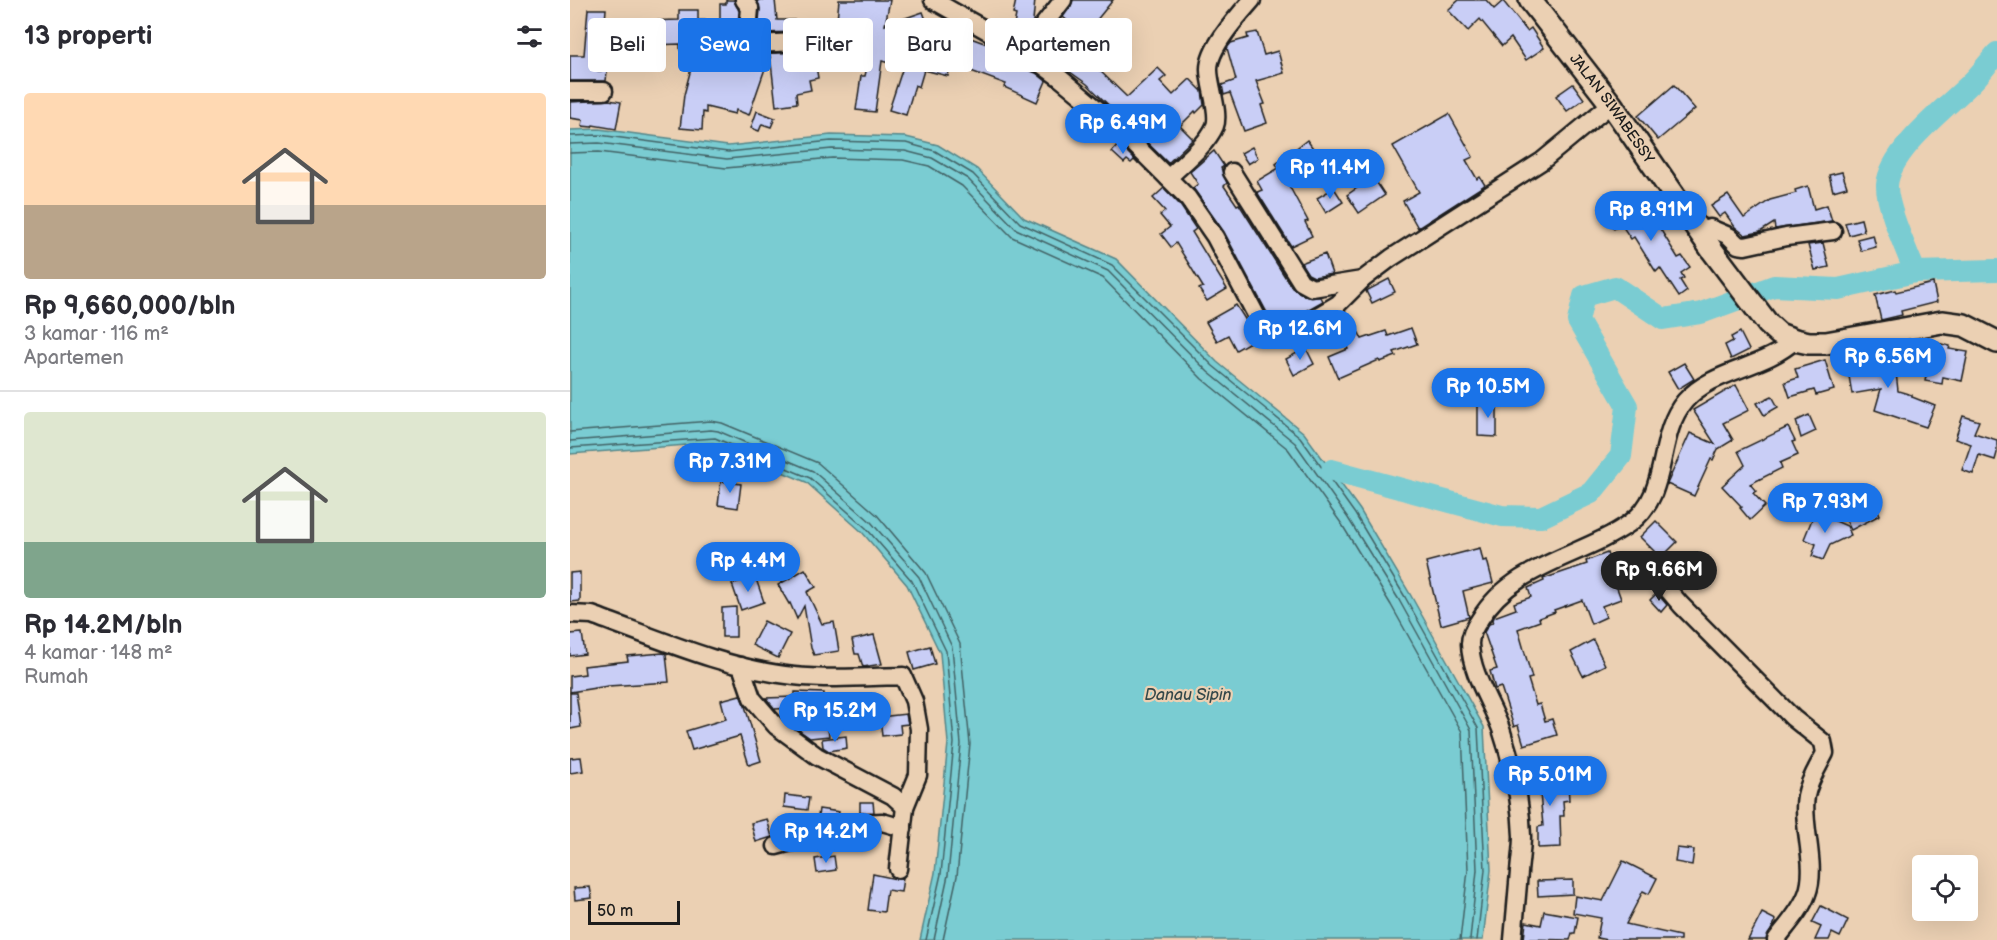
<!DOCTYPE html>
<html lang="id">
<meta charset="utf-8">
<style>
body{margin:0;font-family:"Balsamiq Sans",sans-serif;background:#f2f2f3;color:#2b2b33;height:100vh;display:flex;flex-direction:column;font-size:22px;white-space:nowrap}
*{box-sizing:border-box;margin:0}
p{font-size:20px;color:#7c7c81}
.icon{flex:none;width:33px;height:33px;fill:none;stroke:currentColor;stroke-width:2;stroke-linecap:round;stroke-linejoin:round}
.map{position:relative;flex:1;overflow:hidden}
.panel{display:flex;flex-direction:column;background:#fff;width:570px}
.panel>*{flex:none}
.banner{position:absolute;left:18px;top:18px;width:570px;height:54px;display:flex;gap:12px}
.fabs{position:absolute;left:1342px;top:855px;display:grid;gap:12px}
.fabs a{display:grid;place-items:center;width:66px;height:66px;border-radius:6px;background:#fff;box-shadow:0 6px 24px #0002;font-size:30px}
.scale{position:absolute;left:18px;bottom:15px;width:92px;box-sizing:border-box;padding-left:6px;border:3px solid #1c1c1c;border-top:0;font-size:16px;line-height:21px;white-space:nowrap;color:#1c1c1c;-webkit-text-stroke:4px #ebd0b3;paint-order:stroke}
.price{position:absolute;translate:-50% -51px;padding:0 14px;border-radius:21px;background:#1a73e8;color:#fff;font-size:20px;line-height:39px;filter:drop-shadow(0 2px 3px #0008)}
.price::after{content:'';position:absolute;left:50%;top:36px;width:18px;height:14px;margin-left:-9px;background:inherit;clip-path:polygon(0 0,100% 0,50% 100%)}
.price.on{background:#222;color:#fff}
ul{padding:0;list-style:none}
li{display:grid;align-content:center;gap:12px;height:318px;padding:0 24px}
li+li{border-top:2px solid #e1e1e2}
li span{display:grid;place-items:center;height:186px;border-radius:6px;color:#555}
li>.icon{margin-inline-start:auto}
span .icon{width:108px;height:108px;fill:#fffc;stroke-width:1}
li b{font-size:26px}
h2{display:flex;justify-content:space-between;align-items:center;height:72px;padding:0 24px;font-size:26px}
.tag{padding:0 21px;border-radius:6px;background:#fff;box-shadow:0 6px 24px #0002;font-size:21px;line-height:54px}
.tag.on{background:#1a73e8;color:#fff}
main{display:flex;flex:1;min-height:0}
.map>svg:first-child{display:block}
</style>
<main>
<section class="panel">
<h2>13 properti<svg class="icon" aria-label="filters" viewBox="0 0 24 24"><path d="M4 7h16M4 17h16"/><circle cx="9" cy="7" r="2"/><circle cx="15" cy="17" r="2"/></svg></h2>
<ul>
<li><span style="background:linear-gradient(#ffd9b3 60%,#b9a48a 0)"><svg class="icon" aria-label="home" viewBox="0 0 24 24"><path d="M3 11l9-7 9 7M6 9v11h12V9"/></svg></span><div><b>Rp 9,660,000/bln</b><p>3 kamar · 116 m²</p><p>Apartemen</p></div></li>
<li><span style="background:linear-gradient(#dfe7d0 70%,#7fa58c 0)"><svg class="icon" aria-label="home" viewBox="0 0 24 24"><path d="M3 11l9-7 9 7M6 9v11h12V9"/></svg></span><div><b>Rp 14.2M/bln</b><p>4 kamar · 148 m²</p><p>Rumah</p></div></li>
</ul>
</section>
<div class="map">
<svg width="1427" height="940" viewBox="0 0 1427 940">
<rect width="100%" height="100%" fill="#ebd0b3"/>
<filter id="ink" filterUnits="userSpaceOnUse"><feTurbulence type="fractalNoise" baseFrequency=".0167" numOctaves="2"/><feDisplacementMap in="SourceGraphic" scale="12" xChannelSelector="R" yChannelSelector="G"/><feConvolveMatrix kernelMatrix="1 2 1 2 8 2 1 2 1" color-interpolation-filters="sRGB"/></filter>
<g filter="url(#ink)">
<path fill="#7accd2" stroke="#548689" stroke-width="1.5" d="M29,129L158,146L261,135L336,137L368,145L407,169L454,218L546,259L647,362L734,433L790,510L840,594L914,727L921,870L913,940H350L365,873L378,743L370,653L337,585L292,532L236,482L143,443L0,454V130Z"/>
<g fill="none" stroke-linecap="round" stroke-linejoin="round">
<g stroke="#426265" stroke-width="1.5">
<path d="M0,136L29,135L158,152L261,141L336,143L365,151L403,174L450,223L542,265L643,366L730,437L785,514L835,597L908,728L915,870L907,940"/>
<path d="M0,144L29,143L157,159L262,149L335,151L362,158L398,179L446,229L538,271L638,372L725,443L778,518L829,600L901,730L907,870L900,940"/>
<path d="M0,153L29,152L156,168L262,158L333,160L359,166L392,186L442,237L533,278L632,379L718,449L771,523L821,605L892,732L898,870L890,940"/>
<path d="M0,432L141,421L152,423L248,463L307,515L356,573L390,644L400,744L387,876L373,940"/>
<path d="M0,441L141,430L148,431L243,471L301,522L349,577L382,647L391,744L378,875L364,940"/>
<path d="M0,448L145,438L240,478L296,528L342,581L376,651L384,743L371,874L356,940"/>
</g>
<g stroke="#7accd2" stroke-width="22">
<path d="M1345,272C1337,251 1316,206 1317,185C1320,150 1376,108 1400,84C1410,75 1418,63 1427,53"/>
<path d="M762,470L932,516L971,517L1021,493L1051,456L1057,406L1008,321L1014,296L1045,287L1093,319L1131,313L1204,286L1268,289L1345,272L1427,270"/>
</g>
</g>
<g fill="#c9cef6" stroke="#1c1c1c" stroke-width="1.5">
<path d="M156,0H164L169,11L167,42L170,50L174,52L186,54L228,52L233,50L237,46L236,37L231,32L188,33L190,9L187,0H205L207,20H232V32H236V36L266,31L269,0H320L315,25L353,12L361,33L389,40L390,35L398,37L425,47L437,54L436,56L445,60L443,64L466,73L476,81L467,102L434,87L436,84L401,71L380,67L378,76L354,70L349,87L345,85L336,115L319,110L333,67L312,61L305,112L286,110L291,76H295L299,58L289,56L290,54L259,50L261,63L246,66L248,78L239,80L241,90L226,93L227,103L206,106L200,54L179,115L166,110L165,114L136,107V113L133,112L132,130L110,128L114,95L126,50H110V44L52,46V33H33L28,71H37L36,81H0V55H14L18,9H36L35,22L109,20V10H128V20L150,21V4H156Z"/>
<path d="M446,0H465L463,21L451,37L443,30L446,15L443,14Z"/>
<path d="M503,0H543L513,37L538,57L528,69L557,97L588,68L596,76L590,81L603,95L620,79L632,91L634,105L626,113L625,111L610,126L623,139L598,163L517,84L468,49L486,26L511,32L493,17L501,6Z"/>
<path d="M889,0H916L924,9L933,1L957,31L961,28L974,48L956,60L941,38L932,46L910,19L898,31L878,10Z"/>
<path d="M687,32L694,55L708,51L714,73L686,81L695,104L691,105L697,123L674,131L660,93L654,95L652,85L666,80L657,48L661,43L678,38L677,34Z"/>
<path d="M1003,84L1014,99L997,111L986,96Z"/>
<path d="M1104,85L1125,109L1088,140L1068,116Z"/>
<path d="M39,100L51,102L46,129L23,125L22,127L12,126L13,120L0,118V102Z"/>
<path d="M187,111L205,118L201,127L192,124L189,131L181,128Z"/>
<path d="M879,114L903,157L896,160L907,179L910,177L915,185L848,228L833,201L849,192L823,146Z"/>
<path d="M737,140L748,155L715,178L738,221L735,222L742,236L721,246L687,192L692,190L687,181L709,168L706,164Z"/>
<path d="M549,144L568,163H567L564,160L561,163L557,160L554,163L542,152Z"/>
<path d="M682,147L688,158L678,164L671,153Z"/>
<path d="M644,151L654,166L651,168L657,183L654,186L667,205L669,204L722,288L737,297H751L753,301L716,322L714,317L702,322L654,232L623,188L628,184L620,172Z"/>
<path d="M1272,172L1277,187L1263,191L1259,175Z"/>
<path d="M803,177L815,195L789,213L777,195Z"/>
<path d="M1238,186L1244,209L1257,205L1262,221L1205,229L1204,223L1190,232L1175,235L1165,227L1155,213L1149,217L1141,206L1158,195L1174,218L1200,200L1226,193L1225,190Z"/>
<path d="M594,188L610,205L626,229L622,232L657,289L637,301L629,289L633,287L606,243L601,247L591,234L600,227L590,215L595,211L583,198Z"/>
<path d="M764,188L773,202L756,213L747,198Z"/>
<path d="M1070,196L1108,258L1112,256L1120,267L1111,273L1114,278L1110,280L1117,291L1109,297L1090,268L1086,272L1064,237L1061,239L1051,224L1044,229L1037,218Z"/>
<path d="M1291,219L1294,231L1279,235L1275,223Z"/>
<path d="M1303,235L1306,247L1291,251L1287,239Z"/>
<path d="M1253,243L1259,267L1245,270L1238,245Z"/>
<path d="M755,254L762,274L744,277L738,274L731,263Z"/>
<path d="M819,279L825,292L802,303L796,291Z"/>
<path d="M1363,283L1367,302L1331,311L1332,315L1311,320L1305,295L1325,290L1326,292Z"/>
<path d="M666,305L687,338L666,350L658,335L647,341L636,322Z"/>
<path d="M841,328L847,344L824,352L826,356L810,362L809,360L768,378L759,357L778,349L774,339L789,333L792,339L816,331L818,336Z"/>
<path d="M1170,332L1179,350L1161,359L1155,345L1163,341L1161,337Z"/>
<path d="M1363,342L1380,346L1379,349L1398,352L1392,381L1373,377L1372,384L1355,381Z"/>
<path d="M736,348L744,364L724,375L716,359Z"/>
<path d="M1324,353L1328,391L1342,395V397L1365,406L1356,427L1305,410L1311,389L1282,394L1278,370L1286,369L1284,358Z"/>
<path d="M1255,360L1264,390L1246,395L1244,390L1220,397L1215,382L1228,378L1225,369Z"/>
<path d="M1114,363L1124,379L1108,389L1098,372Z"/>
<path d="M1166,385L1179,410L1153,423L1163,440L1148,449L1143,460L1141,459L1124,496L1097,484L1120,433L1145,444L1123,410Z"/>
<path d="M1202,396L1208,407L1194,415L1187,403Z"/>
<path d="M908,402L927,403V437L908,436Z"/>
<path d="M1239,415L1246,431L1231,438L1226,421Z"/>
<path d="M1393,416L1409,421L1404,433L1427,440V453L1425,460L1409,455L1403,474L1392,470L1401,444L1385,439Z"/>
<path d="M1218,427L1225,441L1222,442L1228,455L1210,463L1212,468L1180,484L1186,491L1183,493L1195,506L1180,520L1170,508L1172,507L1152,486L1175,465L1168,451Z"/>
<path d="M151,481L171,484L168,508L148,505Z"/>
<path d="M1300,493L1310,515L1281,530L1271,510L1284,504L1283,501Z"/>
<path d="M1245,512L1277,526L1281,535L1260,545L1253,560L1242,556L1246,544L1234,539Z"/>
<path d="M1086,521L1107,542L1091,558L1070,537Z"/>
<path d="M910,548L913,561L917,560L923,583L893,591L899,617L871,625L856,562Z"/>
<path d="M1037,553L1048,584L1046,585L1051,599L1032,606L1036,617L1021,624L1012,600L984,610L985,612L969,618L970,621L948,629L962,678L958,679L966,705L970,704L975,721L982,719L987,735L954,745L948,725L944,727L931,687L925,689L920,671L927,669L914,632L919,624L922,623L924,617L946,609L944,603L961,597L958,588L974,581L973,579L1017,564L1016,561Z"/>
<path d="M235,569L246,587L237,592L252,624L264,622L269,651L244,655L241,648L234,606L227,619L220,603L219,604L208,585Z"/>
<path d="M10,572V601L0,602V573Z"/>
<path d="M185,576L194,602L171,610L162,584Z"/>
<path d="M1087,593L1097,605L1091,612L1080,600Z"/>
<path d="M166,607V637H152V608Z"/>
<path d="M194,621L220,634L208,658L182,645Z"/>
<path d="M12,633L15,654L0,656V634Z"/>
<path d="M304,635L312,664L293,667L289,654H285L282,640Z"/>
<path d="M1023,640L1035,665L1013,676L1001,652Z"/>
<path d="M360,646L365,664L344,670L339,652Z"/>
<path d="M93,653L96,654L99,682L38,686L0,692V676L15,674L14,666L58,661L57,656Z"/>
<path d="M225,692L254,693L253,721L257,720L259,736L240,738L230,731L229,715H224V708L205,709L196,698L225,697Z"/>
<path d="M0,693H6L11,727L0,729Z"/>
<path d="M170,695L175,706L191,761L179,765L170,736L122,750L116,731L156,719L151,700Z"/>
<path d="M336,714L338,724L330,725L331,734L312,736L310,717Z"/>
<path d="M276,736L277,748L259,751L253,747L252,739Z"/>
<path d="M11,757L13,771L0,773V758Z"/>
<path d="M979,765L981,785L998,783L999,800L993,801L994,816H990L991,847L968,848V827L973,826L969,782L961,783L960,767Z"/>
<path d="M1017,770L1018,781L1000,783L999,772Z"/>
<path d="M215,795L239,798L237,810L214,807Z"/>
<path d="M290,802H303L304,812L290,813Z"/>
<path d="M249,809L269,812L268,818L247,824Z"/>
<path d="M197,819L202,837L186,842L181,823Z"/>
<path d="M1107,848L1124,850L1122,865L1105,862Z"/>
<path d="M264,856L266,870L247,873L245,859Z"/>
<path d="M1053,861L1087,878L1079,894L1073,891L1056,924L1110,936V940H1037L1027,938L1031,918L1003,913L1005,896L1033,901Z"/>
<path d="M303,874L326,879L333,878L331,892L317,890L314,912L298,910Z"/>
<path d="M1003,880V894L968,896L967,881Z"/>
<path d="M20,887L22,898L5,900L4,888Z"/>
<path d="M1251,906L1278,920L1270,937L1262,933L1259,940H1245L1251,927L1242,923Z"/>
<path d="M974,911L1008,917L1005,933H1002L1000,940L954,939L956,922L971,925Z"/>
<path d="M1192,913L1206,920L1196,940H1178Z"/>
</g>
<g fill="none" stroke-linecap="round" stroke-linejoin="round">
<defs>
<g id="minor">
<path d="M174,0L180,8L177,42L185,44L227,42"/>
<path d="M363,0L453,51L490,78L539,119L618,198L645,237L694,330L706,336L717,334L768,304L792,280L821,258L972,161L1041,104"/>
<path d="M453,51L493,0"/>
<path d="M0,91H34"/>
<path d="M662,172L731,282L742,288L792,280"/>
<path d="M598,178C613,163 636,146 645,126C650,113 639,85 639,70C638,49 668,16 682,0"/>
<path d="M1129,231L1140,228L1159,236L1168,245L1175,246L1216,237L1263,231"/>
<path d="M1081,570L1111,605L1223,718L1253,742L1255,753C1248,767 1239,780 1236,796C1231,824 1248,866 1237,894C1231,911 1217,925 1206,940"/>
<path d="M0,614L22,615C86,638 156,669 224,676C260,680 297,677 333,676L344,701L349,729L348,775L335,807L328,869"/>
<path d="M171,666L182,698L206,726L247,756L323,796L335,807"/>
<path d="M206,846L292,823L312,822L333,828"/>
<path d="M943,940C945,917 947,895 949,872C950,860 952,848 952,836C951,801 942,762 931,729C921,702 901,674 900,644C900,636 905,626 910,619C943,564 1012,557 1060,523C1101,494 1085,436 1115,401C1143,369 1194,369 1225,340"/>
</g>
<g id="major">
<path id="s1" d="M960,0L1041,104L1142,250L1198,324L1209,334L1225,340L1239,343H1256L1372,322L1394,325L1427,342"/>
</g>
</defs>
<use href="#minor" stroke="#1c1c1c" stroke-width="21"/>
<use href="#major" stroke="#1c1c1c" stroke-width="26"/>
<use href="#minor" stroke="#ebd0b3" stroke-width="16"/>
<use href="#major" stroke="#ebd0b3" stroke-width="21"/>
</g>
</g>
<g text-anchor="middle" dominant-baseline="central" stroke-width="4.5" stroke-linejoin="round" paint-order="stroke">
<g font-size="15" fill="#1c1c1c" stroke="#ebd0b3">
<text stroke="none"><textPath href="#s1" startOffset="136">JALAN SIWABESSY</textPath></text>
</g>
<g font-size="16" font-style="italic" fill="#34484a" stroke="#ebd0b3">
<text x="618" y="695">Danau Sipin</text>
</g>
</g>
</svg>
<div class="fabs">
<a><svg class="icon" aria-label="locate" viewBox="0 0 24 24"><circle cx="12" cy="12" r="6"/><path d="M12 2v4M12 18v4M2 12h4M18 12h4"/></svg></a>
</div>
<div class="scale">50 m</div>
<b class="price" style="left:553px;top:155px">Rp 6.49M</b>
<b class="price" style="left:760px;top:200px">Rp 11.4M</b>
<b class="price" style="left:1081px;top:242px">Rp 8.91M</b>
<b class="price" style="left:730px;top:361px">Rp 12.6M</b>
<b class="price" style="left:1318px;top:389px">Rp 6.56M</b>
<b class="price" style="left:918px;top:419px">Rp 10.5M</b>
<b class="price" style="left:160px;top:494px">Rp 7.31M</b>
<b class="price" style="left:1255px;top:534px">Rp 7.93M</b>
<b class="price" style="left:178px;top:593px">Rp 4.4M</b>
<b class="price on" style="left:1089px;top:602px">Rp 9.66M</b>
<b class="price" style="left:265px;top:743px">Rp 15.2M</b>
<b class="price" style="left:980px;top:807px">Rp 5.01M</b>
<b class="price" style="left:256px;top:864px">Rp 14.2M</b>
<div class="banner">
<a class="tag">Beli</a>
<a class="tag on">Sewa</a>
<a class="tag">Filter</a>
<a class="tag">Baru</a>
<a class="tag">Apartemen</a>
</div>
</div>
</main>
